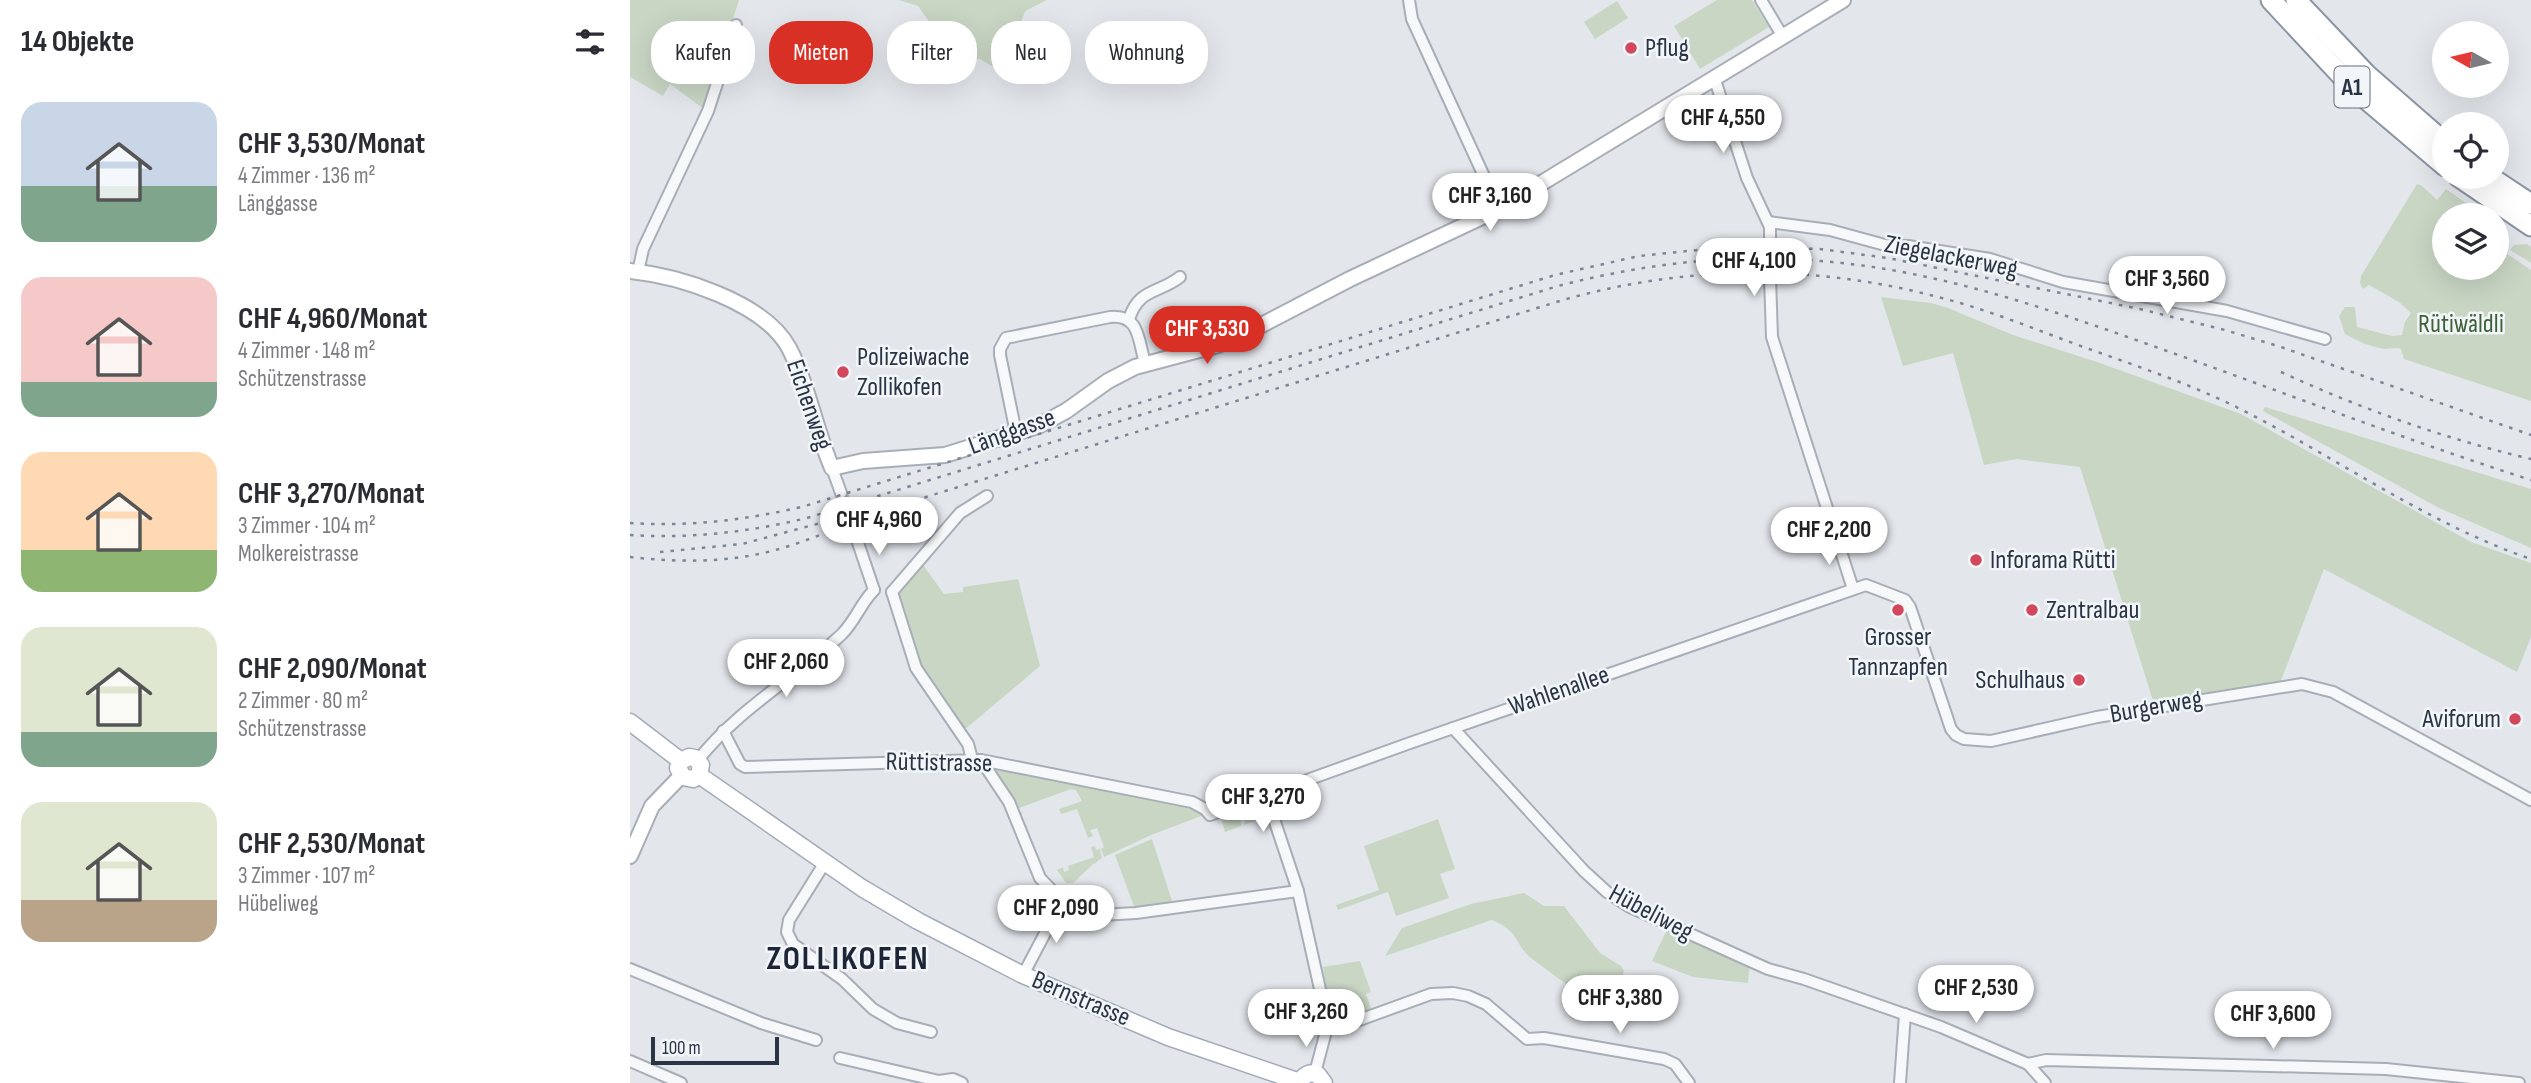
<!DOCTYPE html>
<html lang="de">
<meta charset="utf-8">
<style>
body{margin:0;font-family:"Sofia Sans Condensed",sans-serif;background:#f7f7f7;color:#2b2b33;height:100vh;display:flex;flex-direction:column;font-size:26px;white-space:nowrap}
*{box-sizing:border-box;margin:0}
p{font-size:23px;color:#7c7c81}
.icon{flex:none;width:38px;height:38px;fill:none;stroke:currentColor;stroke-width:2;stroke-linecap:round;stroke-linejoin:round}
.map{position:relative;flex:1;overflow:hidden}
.side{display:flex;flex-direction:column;background:#fff;width:630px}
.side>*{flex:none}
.guide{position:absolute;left:21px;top:21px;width:665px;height:63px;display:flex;gap:14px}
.needle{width:46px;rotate:278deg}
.controls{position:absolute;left:1802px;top:21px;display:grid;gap:14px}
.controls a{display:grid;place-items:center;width:77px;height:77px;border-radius:50%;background:#fff;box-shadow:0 7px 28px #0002;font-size:35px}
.scale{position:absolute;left:21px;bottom:18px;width:128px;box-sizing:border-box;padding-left:7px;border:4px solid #2a3445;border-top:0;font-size:19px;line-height:24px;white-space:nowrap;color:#2a3445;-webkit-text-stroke:5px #f3f6f9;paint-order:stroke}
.price{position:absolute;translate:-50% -60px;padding:0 16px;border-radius:24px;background:#fff;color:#222;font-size:23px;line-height:46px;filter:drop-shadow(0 2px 4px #0008)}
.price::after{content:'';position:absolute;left:50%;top:42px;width:21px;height:16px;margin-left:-10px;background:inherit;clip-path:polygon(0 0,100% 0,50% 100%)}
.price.selected{background:#d93025;color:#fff}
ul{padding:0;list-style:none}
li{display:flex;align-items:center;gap:21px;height:175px;padding:0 21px}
li span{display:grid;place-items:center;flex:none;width:196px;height:140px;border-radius:21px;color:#555}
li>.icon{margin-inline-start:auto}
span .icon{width:84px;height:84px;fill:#fffc;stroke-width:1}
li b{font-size:30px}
h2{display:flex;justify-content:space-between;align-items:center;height:84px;padding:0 21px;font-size:30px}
.chip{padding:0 24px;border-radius:28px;background:#fff;box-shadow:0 7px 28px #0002;font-size:24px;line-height:63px}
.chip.selected{background:#d93025;color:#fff}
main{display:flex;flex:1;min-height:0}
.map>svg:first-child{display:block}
</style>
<main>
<section class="side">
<h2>14 Objekte<svg class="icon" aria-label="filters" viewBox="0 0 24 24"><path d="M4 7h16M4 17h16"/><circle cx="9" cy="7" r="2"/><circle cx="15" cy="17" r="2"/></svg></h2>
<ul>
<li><span style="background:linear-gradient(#c9d6e8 60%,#7fa58c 0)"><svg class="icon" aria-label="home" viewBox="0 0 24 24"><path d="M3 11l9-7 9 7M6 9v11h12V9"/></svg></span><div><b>CHF 3,530/Monat</b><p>4 Zimmer · 136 m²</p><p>Länggasse</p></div></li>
<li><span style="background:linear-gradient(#f6c9c9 75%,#7fa58c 0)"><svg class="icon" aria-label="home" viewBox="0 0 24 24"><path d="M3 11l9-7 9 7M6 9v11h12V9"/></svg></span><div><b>CHF 4,960/Monat</b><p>4 Zimmer · 148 m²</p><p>Schützenstrasse</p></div></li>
<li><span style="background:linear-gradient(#ffd9b3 70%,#8fb573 0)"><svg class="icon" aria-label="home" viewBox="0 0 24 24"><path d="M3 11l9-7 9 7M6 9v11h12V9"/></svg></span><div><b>CHF 3,270/Monat</b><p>3 Zimmer · 104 m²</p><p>Molkereistrasse</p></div></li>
<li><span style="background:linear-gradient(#dfe7d0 75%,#7fa58c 0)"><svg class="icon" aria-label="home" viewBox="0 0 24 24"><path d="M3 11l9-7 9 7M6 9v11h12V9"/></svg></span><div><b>CHF 2,090/Monat</b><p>2 Zimmer · 80 m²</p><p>Schützenstrasse</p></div></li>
<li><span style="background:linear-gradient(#dfe7d0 70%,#b9a48a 0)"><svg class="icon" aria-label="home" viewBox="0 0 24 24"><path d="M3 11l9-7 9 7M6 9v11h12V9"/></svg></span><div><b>CHF 2,530/Monat</b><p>3 Zimmer · 107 m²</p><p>Hübeliweg</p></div></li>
</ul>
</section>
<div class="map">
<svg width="1901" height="1083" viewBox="0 0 1901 1083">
<rect width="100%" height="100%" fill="#e3e7ec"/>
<g fill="#c9d6c4">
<path d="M0,0H109L74,109L40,84L33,96L0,77Z"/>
<path d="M269,0H417L395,11L390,25C398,44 397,51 389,70L377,75L350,59L333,60L317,47L288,6Z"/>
<path d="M1087,0H1122L1139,27L1070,69L1044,26Z"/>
<path d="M987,1L998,18L965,39L954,22Z"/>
<path d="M1787,184L1791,185L1807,200L1816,189L1853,215H1815V268H1867V247L1901,270V401L1774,359L1771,349C1765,347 1761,349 1754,349C1741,347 1727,341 1715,334L1709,316L1715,307H1725L1727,327L1762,336L1772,335L1775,322L1781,313L1769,302L1739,285L1733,289L1730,283L1731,276Z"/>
<path d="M1897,244L1901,247V263L1880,250L1884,245Z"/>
<path d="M1251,297L1301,303L1318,308L1383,335L1470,363L1611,414L1841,542L1901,563V637L1887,672L1694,569L1650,683L1524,704L1450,467L1387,459L1354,465L1323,353L1273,366Z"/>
<path d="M1635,407L1901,489V548L1809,508L1633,411Z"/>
<path d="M291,562L314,594L333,592V587L388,579L410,666L333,731L293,676L268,595L269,589Z"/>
<path d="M360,765L562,804L574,815L521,835L474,857L471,849L474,847L467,828L460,830L463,836L458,838L447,809L431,814L429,809L452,801L446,790L441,789L389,808L390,813L393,812L390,816Z"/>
<path d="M632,808L640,829L634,831L630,819L614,825L616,814L625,810V814Z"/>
<path d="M611,811V826L595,832L591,818Z"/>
<path d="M808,819L825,869L810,874L819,898L766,916L758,892L708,910L706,905L749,890L734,846Z"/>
<path d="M522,839L543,904L505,909L485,855Z"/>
<path d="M465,846L466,850L470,849L472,858L462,865L443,883H436L427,870L433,867L434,872L439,870L438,866L464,857L461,847Z"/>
<path d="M894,893L914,906H934L970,953L991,966L994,971L989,987L962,1001L956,998C938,985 919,972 901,958C883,943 891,932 862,920L755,956L772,928L841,904Z"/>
<path d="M1038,928L1120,963L1118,983L1063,977L1022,961Z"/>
<path d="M730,961L741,992L736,994L742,1011L707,1023L702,1022L693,967Z"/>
</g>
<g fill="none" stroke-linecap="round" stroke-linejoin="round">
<path stroke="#bec3cb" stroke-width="14" stroke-dasharray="14 7" stroke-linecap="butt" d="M211,493L222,525"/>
<defs>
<g id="street">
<path d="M779,0L782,19L869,209"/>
<path d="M1131,0L1153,37"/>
<path d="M1084,77L1117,178L1140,227V237"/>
<path d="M1138,222L1200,230L1255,245L1278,246L1360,259L1433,282L1597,311L1695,339"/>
<path d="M8,272L13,249L78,111L106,25"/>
<path d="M1140,278L1142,337L1223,589"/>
<path d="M499,319C509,288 528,294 550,277"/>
<path d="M386,433L370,355V349L376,338L480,317C510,314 508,340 515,363"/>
<path d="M202,468L211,493"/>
<path d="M222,525L244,590"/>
<path d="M262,592L286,668L338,744L342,759"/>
<path d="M262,592L330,513L357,496"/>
<path d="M823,728L954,871L977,892L998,906L1138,969L1174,979L1311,1027L1398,1064L1415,1083"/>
<path d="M93,731L110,764L115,767L351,760L562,802L575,809L580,815L780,743L1236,585L1275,600L1280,607L1321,729L1326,735L1334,739L1361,741L1467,717L1672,684L1703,692L1901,800"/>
<path d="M68,760C108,709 165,678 212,634C225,621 231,603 244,590"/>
<path d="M351,760L379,802L410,878L432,901L450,911L470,915L506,913L668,891"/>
<path d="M636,795L668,891L692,998L695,1035L685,1073"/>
<path d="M194,864L159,920L157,932L163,944L212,979L243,1009L267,1023L301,1032"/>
<path d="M0,969L131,1023L186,1040"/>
<path d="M393,975L432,901"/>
<path d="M695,1029L721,1023L801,994L823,993L838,996L856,1004L897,1039L914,1038L1034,1059L1045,1064L1059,1083"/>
<path d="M210,1058L309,1081L323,1079L332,1083"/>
<path d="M0,1061L51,1083"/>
<path d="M1398,1064L1416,1060L1756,1069L1889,1083"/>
<path d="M1270,1083L1275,1014"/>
</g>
<g id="secondary">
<path d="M0,271C49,276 134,302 159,348C177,382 186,431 202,468L233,461L315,455L408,426L436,411L478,381L505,367L588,345L626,328L720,279L869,209L1213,0"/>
<path d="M0,856L22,806L51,776"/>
</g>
<g id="primary">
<path d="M0,722L51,761"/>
<path d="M51,761L48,768L53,777L63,779L69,775"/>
<path d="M51,761L59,757L65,758L71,765L69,775"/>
<path d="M69,775L232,888L288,921L393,975L538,1037L670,1082"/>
<path d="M670,1083C673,1075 680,1071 688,1075L694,1083"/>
</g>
<g id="highway">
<path d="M1641,0L1723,88L1815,166"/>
<path d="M1666,0L1737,75L1815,143"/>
<path d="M1829,177L1901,226"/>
<path d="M1860,177L1901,204"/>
</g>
</defs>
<use href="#street" stroke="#a8aeb7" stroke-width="14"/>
<use href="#secondary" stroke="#a8aeb7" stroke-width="18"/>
<use href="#primary" stroke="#a2abb8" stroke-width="19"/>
<use href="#highway" stroke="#8a94a3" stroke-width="23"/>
<use href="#street" stroke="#f6f8fa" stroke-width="10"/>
<use href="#secondary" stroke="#fff" stroke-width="14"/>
<use href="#primary" stroke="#fff" stroke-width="16"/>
<use href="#highway" stroke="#fff" stroke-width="19"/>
<g stroke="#7c8696" stroke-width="2.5" stroke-dasharray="3.5 7" stroke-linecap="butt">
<path d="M1651,372C1732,409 1815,439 1901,459"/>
<path d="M0,523C59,527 117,520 175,506L925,275L1009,256L1097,247L1190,249L1258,258L1510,309L1595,330L1651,347L1901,435"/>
<path d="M0,535C60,539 119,532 177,518L928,286C1013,264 1101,253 1190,261C1309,270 1425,311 1537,351C1658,394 1779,441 1901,480"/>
<path d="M30,552L112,544L198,521"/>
<path d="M0,557C54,563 106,563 159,546C191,536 222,521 254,510L933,300C1056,265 1184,264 1308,297C1356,309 1402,328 1448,345C1506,366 1565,385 1620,414C1713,462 1801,525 1901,559"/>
</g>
<defs>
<path id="street-bridge" d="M1140,278V237"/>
</defs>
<use href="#street-bridge" stroke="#a8aeb7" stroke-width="14" stroke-linecap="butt"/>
<use href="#street-bridge" stroke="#f6f8fa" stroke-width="10"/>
</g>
<g fill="#d2475c" stroke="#f3f6f9" stroke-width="2.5">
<circle cx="1001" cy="48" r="7"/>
<circle cx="213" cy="372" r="7"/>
<circle cx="1346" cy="560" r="7"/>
<circle cx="1268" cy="610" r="7"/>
<circle cx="1402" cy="610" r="7"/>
<circle cx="1449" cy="680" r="7"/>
<circle cx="1885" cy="719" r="7"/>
</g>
<g text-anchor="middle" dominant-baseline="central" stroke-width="5" stroke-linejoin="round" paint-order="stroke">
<rect fill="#f3f6f9" stroke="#666e7b" stroke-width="2" x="1704.5" y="66.5" width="35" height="41" rx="5"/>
<g font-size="24" font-weight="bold" fill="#2a3445">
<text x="1722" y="87">A1</text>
</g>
<g font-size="26" fill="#2a3445" stroke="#f3f6f9" text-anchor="start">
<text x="1015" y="48">Pflug</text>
<text x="227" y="357">Polizeiwache<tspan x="227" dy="30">Zollikofen</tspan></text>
<text x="1360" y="560">Inforama Rütti</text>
<text x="1416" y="610">Zentralbau</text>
<text x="1268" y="637" text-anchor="middle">Grosser<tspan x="1268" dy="30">Tannzapfen</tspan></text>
<text x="1435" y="680" text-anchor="end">Schulhaus</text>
<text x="1871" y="719" text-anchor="end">Aviforum</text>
</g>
<g font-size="26" fill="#2a3445" stroke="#f3f6f9">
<text transform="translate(1321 257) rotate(11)">Ziegelackerweg</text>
<text transform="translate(179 405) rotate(71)">Eichenweg</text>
<text transform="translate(382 432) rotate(-20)">Länggasse</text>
<text transform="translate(929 691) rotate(-19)">Wahlenallee</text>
<text transform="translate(1526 707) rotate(-10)">Burgerweg</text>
<text transform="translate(309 763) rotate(1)">Rüttistrasse</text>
<text transform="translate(1021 913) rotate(28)">Hübeliweg</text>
<text transform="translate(451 999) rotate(23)">Bernstrasse</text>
</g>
<g font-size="26" fill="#3f6137" stroke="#f3f6f9">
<text x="1831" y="324">Rütiwäldli</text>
</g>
<g font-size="33" font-weight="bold" letter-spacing="2" fill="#1d2536" stroke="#f3f6f9">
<text x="218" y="959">ZOLLIKOFEN</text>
</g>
</g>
</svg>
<div class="controls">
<a><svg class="needle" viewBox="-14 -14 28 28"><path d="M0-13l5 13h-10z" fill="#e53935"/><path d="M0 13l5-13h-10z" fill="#7c7c81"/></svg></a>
<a><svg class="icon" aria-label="locate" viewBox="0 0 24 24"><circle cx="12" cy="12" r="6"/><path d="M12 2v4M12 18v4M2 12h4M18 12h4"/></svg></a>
<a><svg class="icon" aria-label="layers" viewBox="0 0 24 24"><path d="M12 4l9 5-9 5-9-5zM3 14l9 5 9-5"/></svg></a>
</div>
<div class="scale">100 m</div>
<b class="price" style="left:1093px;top:155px">CHF 4,550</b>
<b class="price" style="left:860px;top:233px">CHF 3,160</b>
<b class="price" style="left:1124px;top:298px">CHF 4,100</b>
<b class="price" style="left:1537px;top:316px">CHF 3,560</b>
<b class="price selected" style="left:577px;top:366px">CHF 3,530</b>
<b class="price" style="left:249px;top:557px">CHF 4,960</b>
<b class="price" style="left:1199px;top:567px">CHF 2,200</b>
<b class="price" style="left:156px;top:699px">CHF 2,060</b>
<b class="price" style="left:633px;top:834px">CHF 3,270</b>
<b class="price" style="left:426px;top:945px">CHF 2,090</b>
<b class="price" style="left:1346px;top:1025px">CHF 2,530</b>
<b class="price" style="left:990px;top:1035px">CHF 3,380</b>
<b class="price" style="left:676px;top:1049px">CHF 3,260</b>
<b class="price" style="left:1643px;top:1051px">CHF 3,600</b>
<div class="guide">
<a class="chip">Kaufen</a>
<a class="chip selected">Mieten</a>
<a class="chip">Filter</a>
<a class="chip">Neu</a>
<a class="chip">Wohnung</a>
</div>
</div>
</main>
